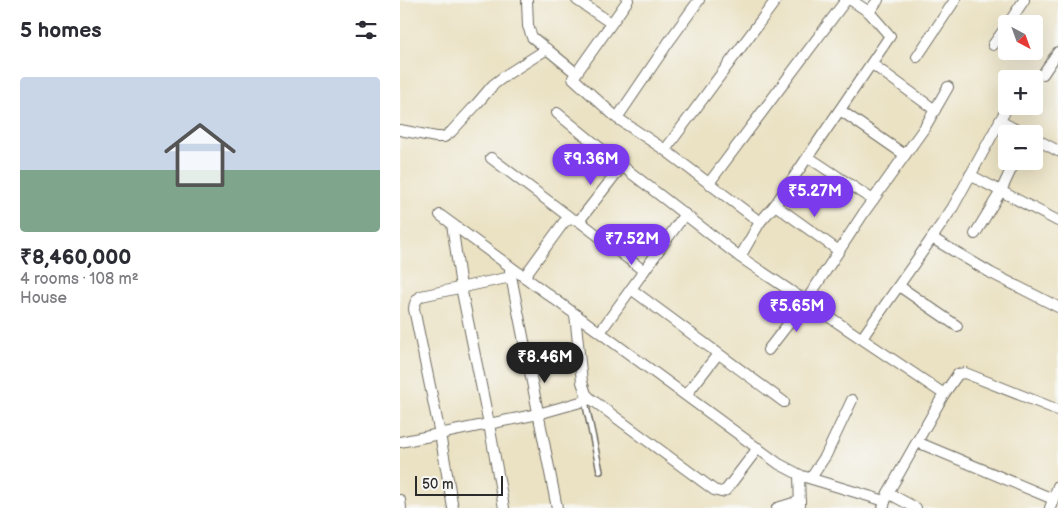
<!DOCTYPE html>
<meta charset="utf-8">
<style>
body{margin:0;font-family:"Balsamiq Sans",sans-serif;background:#f2f2f3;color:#2b2b33;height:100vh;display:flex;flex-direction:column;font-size:19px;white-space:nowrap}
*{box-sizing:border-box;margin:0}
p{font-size:16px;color:#7c7c81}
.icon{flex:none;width:28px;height:28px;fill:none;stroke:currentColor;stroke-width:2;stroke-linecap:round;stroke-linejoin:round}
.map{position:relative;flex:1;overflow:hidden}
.drawer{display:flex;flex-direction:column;background:#fff;width:400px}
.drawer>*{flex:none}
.needle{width:32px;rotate:139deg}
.buttons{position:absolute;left:598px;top:15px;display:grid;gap:10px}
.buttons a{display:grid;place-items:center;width:45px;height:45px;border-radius:5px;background:#fff;box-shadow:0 5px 20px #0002;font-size:25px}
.scale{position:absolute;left:15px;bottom:12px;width:88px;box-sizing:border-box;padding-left:5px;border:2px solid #2b2b2b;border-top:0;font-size:14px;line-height:18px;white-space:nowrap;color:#2b2b2b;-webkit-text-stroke:4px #f6f6f2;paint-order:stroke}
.price{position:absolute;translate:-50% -42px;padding:0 11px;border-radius:18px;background:#7c3aed;color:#fff;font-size:16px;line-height:32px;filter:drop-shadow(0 1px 2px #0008)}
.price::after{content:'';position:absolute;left:50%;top:30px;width:15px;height:11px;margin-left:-8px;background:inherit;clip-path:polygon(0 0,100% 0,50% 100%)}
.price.current{background:#222;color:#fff}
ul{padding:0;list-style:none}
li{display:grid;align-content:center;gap:10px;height:265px;padding:0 20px}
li+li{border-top:1px solid #e1e1e2}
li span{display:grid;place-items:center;height:155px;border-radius:5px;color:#555}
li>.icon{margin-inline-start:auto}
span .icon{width:90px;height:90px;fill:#fffc;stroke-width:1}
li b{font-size:21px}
h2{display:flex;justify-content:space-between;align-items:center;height:60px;padding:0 20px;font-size:21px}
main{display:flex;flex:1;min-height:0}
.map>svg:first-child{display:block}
</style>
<main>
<section class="drawer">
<h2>5 homes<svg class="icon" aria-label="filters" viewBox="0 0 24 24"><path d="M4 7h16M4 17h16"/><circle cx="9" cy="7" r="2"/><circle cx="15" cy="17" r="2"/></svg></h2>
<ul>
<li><span style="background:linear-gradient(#c9d6e8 60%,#7fa58c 0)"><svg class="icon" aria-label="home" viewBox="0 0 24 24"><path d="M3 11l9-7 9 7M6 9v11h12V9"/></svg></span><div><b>₹8,460,000</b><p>4 rooms · 108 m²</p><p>House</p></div></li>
</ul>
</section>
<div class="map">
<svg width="658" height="508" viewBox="0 0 658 508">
<rect width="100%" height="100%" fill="#f6f6f2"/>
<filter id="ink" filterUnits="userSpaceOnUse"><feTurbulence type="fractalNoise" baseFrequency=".02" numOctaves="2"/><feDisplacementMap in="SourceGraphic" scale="10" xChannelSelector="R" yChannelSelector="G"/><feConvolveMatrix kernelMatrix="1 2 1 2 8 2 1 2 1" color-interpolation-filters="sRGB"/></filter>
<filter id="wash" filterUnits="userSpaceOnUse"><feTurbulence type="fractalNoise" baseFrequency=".0096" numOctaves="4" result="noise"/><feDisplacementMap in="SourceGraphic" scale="20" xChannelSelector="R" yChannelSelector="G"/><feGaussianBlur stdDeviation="1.12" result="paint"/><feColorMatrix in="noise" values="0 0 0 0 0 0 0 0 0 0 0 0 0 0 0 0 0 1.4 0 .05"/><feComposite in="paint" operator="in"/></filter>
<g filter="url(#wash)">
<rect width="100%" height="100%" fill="#ebe2c4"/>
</g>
<g filter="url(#ink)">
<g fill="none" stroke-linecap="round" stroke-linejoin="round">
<defs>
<path id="service" d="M185,401L200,471"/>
<g id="minor">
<path d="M127,0L128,26L132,37L176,73"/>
<path d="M177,0L211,23"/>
<path d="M228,0L173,78L217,118L265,150L360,222"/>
<path d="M451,0L469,12L478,0"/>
<path d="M469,12L490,36L375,205L360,222L340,257L544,394L488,493"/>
<path d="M608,24L624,0"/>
<path d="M593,45L606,27"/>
<path d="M517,57L555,0"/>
<path d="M472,64L535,110"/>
<path d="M643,74L658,52"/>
<path d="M608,106L553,207L532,238L591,273L658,307"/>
<path d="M440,110L505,155"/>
<path d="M157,113L222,166L340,257"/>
<path d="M217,118L270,40L299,0"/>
<path d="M600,121L624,134"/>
<path d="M0,130L36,137H44L51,132L75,106L93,85L106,75L147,49"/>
<path d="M634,138L658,151"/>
<path d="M265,150L376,0"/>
<path d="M408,157L473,200"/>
<path d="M91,158L172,219"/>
<path d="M570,175L658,221"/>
<path d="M309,183L446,0"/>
<path d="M375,205L439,251"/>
<path d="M40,215L379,464L402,476L485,501"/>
<path d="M179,221L222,166"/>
<path d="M52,224L61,287L89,424L104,508"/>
<path d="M575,234L601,191L615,161"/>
<path d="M110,271L157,508"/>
<path d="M124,277L164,222C170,219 173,218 179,221L244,271"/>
<path d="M499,286L557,326"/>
<path d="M231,289L384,402"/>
<path d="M175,314L182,382L186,394L191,399L314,490L321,492L326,490L358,448"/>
<path d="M200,332L285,214"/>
<path d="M462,338L532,238"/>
<path d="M368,350L406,301L465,211L525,127L548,87"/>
<path d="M544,394L558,374L565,373L658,410"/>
<path d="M286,395L318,354"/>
<path d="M0,442L138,414L191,399"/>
<path d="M517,442L653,499"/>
<path d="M399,475L400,508"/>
<path d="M411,478L426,455L452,400"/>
<path d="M0,500L1,508"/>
<path d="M53,508L40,434L14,309C14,303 16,300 21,296L111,277"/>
<path d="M377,508L400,501"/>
<path d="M483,508L488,493L516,508"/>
<path d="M650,508L658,486"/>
</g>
</defs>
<use href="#service" stroke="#6e6b61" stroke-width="8"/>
<use href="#minor" stroke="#6e6b61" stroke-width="12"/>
<use href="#service" stroke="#fff" stroke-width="5"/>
<use href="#minor" stroke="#fff" stroke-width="10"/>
</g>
</g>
</svg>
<div class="buttons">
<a><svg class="needle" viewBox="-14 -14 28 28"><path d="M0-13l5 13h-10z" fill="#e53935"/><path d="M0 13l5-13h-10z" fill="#7c7c81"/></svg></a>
<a>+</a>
<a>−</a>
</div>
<div class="scale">50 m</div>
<b class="price" style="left:191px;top:186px">₹9.36M</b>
<b class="price" style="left:415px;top:218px">₹5.27M</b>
<b class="price" style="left:232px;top:266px">₹7.52M</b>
<b class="price" style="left:397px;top:333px">₹5.65M</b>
<b class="price current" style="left:145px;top:384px">₹8.46M</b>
</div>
</main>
